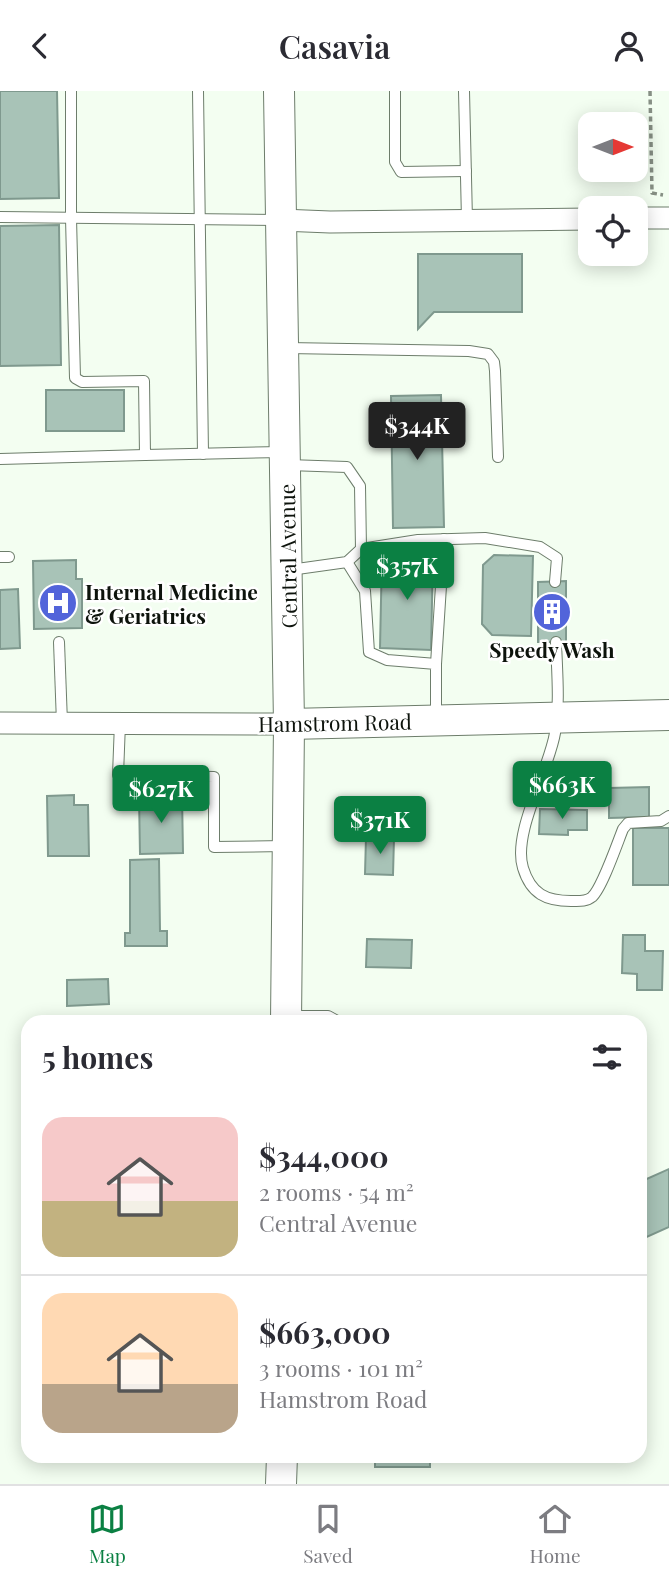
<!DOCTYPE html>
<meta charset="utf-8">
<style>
body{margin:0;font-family:"Playfair Display",serif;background:#f7f7f7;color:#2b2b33;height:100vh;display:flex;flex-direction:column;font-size:26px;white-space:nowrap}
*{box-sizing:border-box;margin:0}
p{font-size:23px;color:#7c7c81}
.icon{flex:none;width:38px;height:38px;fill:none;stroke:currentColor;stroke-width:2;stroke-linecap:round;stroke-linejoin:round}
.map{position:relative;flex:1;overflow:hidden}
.details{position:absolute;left:21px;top:924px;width:626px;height:448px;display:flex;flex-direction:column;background:#fff;border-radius:21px;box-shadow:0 4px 18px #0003}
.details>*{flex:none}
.needle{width:46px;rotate:90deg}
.controls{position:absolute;left:578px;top:21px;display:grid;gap:14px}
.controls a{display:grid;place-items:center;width:70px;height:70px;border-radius:14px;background:#fff;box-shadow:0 4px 18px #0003;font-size:35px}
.price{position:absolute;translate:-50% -60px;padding:0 16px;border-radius:7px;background:#0b8043;color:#fff;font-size:23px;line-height:46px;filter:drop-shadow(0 2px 4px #0008)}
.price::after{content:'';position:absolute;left:50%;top:42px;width:21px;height:16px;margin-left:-10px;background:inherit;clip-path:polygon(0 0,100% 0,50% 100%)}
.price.on{background:#222;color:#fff}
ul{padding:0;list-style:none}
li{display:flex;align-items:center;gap:21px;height:175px;padding:0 21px}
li+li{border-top:2px solid #e1e1e2}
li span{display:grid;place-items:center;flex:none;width:196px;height:140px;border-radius:21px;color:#555}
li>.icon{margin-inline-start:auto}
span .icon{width:84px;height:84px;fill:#fffc;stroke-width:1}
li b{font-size:30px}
h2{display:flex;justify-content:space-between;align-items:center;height:84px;padding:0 21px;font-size:30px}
header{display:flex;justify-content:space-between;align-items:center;height:91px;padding:0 21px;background:#fff;font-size:32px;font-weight:600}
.tabs{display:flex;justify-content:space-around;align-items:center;height:98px;border-top:2px solid #e1e1e2;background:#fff;font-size:19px;color:#7c7c81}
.tabs a{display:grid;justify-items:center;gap:4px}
.tabs .on{color:#0b8043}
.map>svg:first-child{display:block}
</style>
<header><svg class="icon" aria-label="back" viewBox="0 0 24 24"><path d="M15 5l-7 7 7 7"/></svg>Casavia<svg class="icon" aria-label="person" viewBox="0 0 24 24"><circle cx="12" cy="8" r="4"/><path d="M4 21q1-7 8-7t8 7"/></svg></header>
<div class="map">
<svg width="669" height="1393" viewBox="0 0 669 1393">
<rect width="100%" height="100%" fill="#f3fef1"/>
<g fill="#a8c3b7" stroke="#7f998e" stroke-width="2">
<path d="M0,0H57L59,107L0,108Z"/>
<path d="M59,134L61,274L0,275V135Z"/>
<path d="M418,163H522V221H434L418,238Z"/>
<rect x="46" y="299" width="78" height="41"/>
<path d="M441,304L444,436L393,437L391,305Z"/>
<path d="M382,463L433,464L431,559L380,557Z"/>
<path d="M494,464L533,465L531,545L492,544L482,533L483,474Z"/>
<path d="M76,469V488H82V537L34,538L33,470Z"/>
<path d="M566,490V551H538V491Z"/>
<path d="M18,498L20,557L0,558V499Z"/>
<path d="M649,696V726L609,727V697Z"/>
<path d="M74,704V714H88L89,765H48L47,705Z"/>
<path d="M182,704L183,762L140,763L139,705Z"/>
<path d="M540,718L587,719V739H568V744L539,743Z"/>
<rect x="633" y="737" width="36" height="57"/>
<path d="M366,746L394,747L393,784L365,783Z"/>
<path d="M159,768L160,840H167V855H125V842H130V769Z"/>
<path d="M623,844H645V860H663L662,899H637V883L622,882Z"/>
<path d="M367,848L412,849L411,877L366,876Z"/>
<path d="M108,888L109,913L67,915V889Z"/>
<path d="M669,1078V1136L640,1149V1091Z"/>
<rect x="375" y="1365" width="55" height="11"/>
</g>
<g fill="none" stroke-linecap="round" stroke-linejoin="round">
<defs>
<g id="lane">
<path d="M71,0V127L75,287L82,291L144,290L145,364L282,361"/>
<path d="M198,0L203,363"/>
<path d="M395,0V71L401,81L466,80"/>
<path d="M464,0L467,129"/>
<path d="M0,126L278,129"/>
<path d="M287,257L469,260L488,263L494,271L495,280L498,366"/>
<path d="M0,368L145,364"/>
<path d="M288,374L347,376L360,395L361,458L347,471L290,479"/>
<path d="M361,458L418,449L485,447L540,456L557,467L555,491"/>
<path d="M0,466H9"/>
<path d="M347,471L365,500L369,561L387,569L436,573V626"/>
<path d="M59,551L62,632"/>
<path d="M556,551C557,581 560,612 555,642C549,679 512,742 523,777C531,803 546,810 571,810C578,810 586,811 592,806C602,797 617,753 623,738L628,732L661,730L669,725"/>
<path d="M436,573L444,448"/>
<path d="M120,632L118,684L214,686V756L284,755"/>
<path d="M289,925H328L339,931"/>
</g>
<g id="street">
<path d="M635,127H669"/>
<path d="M281,129L330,131L590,128"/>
<path d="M0,632L289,633"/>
</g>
<g id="secondary">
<path d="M279,0L289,633L286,931"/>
<path d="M289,633L669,624"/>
<path d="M281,1393L282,1365"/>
</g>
</defs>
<use href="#lane" stroke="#6d7d6b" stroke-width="12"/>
<use href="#street" stroke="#6d7d6b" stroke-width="23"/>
<use href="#secondary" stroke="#6d7d6b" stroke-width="32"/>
<path stroke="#868f84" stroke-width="3.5" stroke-dasharray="5 3.5" stroke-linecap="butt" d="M650,0L652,102L663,104"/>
<use href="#lane" stroke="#fff" stroke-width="10"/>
<use href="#street" stroke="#fff" stroke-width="21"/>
<use href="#secondary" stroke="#fff" stroke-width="30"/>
</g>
<defs>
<symbol id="hospital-disc" viewBox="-11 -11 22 22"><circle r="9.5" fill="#5264da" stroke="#fff"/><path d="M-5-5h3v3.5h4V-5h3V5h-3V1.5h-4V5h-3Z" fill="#fff"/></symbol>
<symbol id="building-disc" viewBox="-11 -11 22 22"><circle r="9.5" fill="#5264da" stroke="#fff"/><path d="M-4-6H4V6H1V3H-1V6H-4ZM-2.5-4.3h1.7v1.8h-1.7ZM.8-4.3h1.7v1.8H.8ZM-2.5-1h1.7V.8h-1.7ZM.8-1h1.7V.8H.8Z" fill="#fff"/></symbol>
</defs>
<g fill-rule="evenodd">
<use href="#hospital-disc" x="36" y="490" width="44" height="44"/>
<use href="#building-disc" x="530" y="499" width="44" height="44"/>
</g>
<g text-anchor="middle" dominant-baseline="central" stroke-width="5" stroke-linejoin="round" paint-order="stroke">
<g font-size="21" fill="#0d130c" stroke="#fff">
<text transform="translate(287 465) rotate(-91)">Central Avenue</text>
<text transform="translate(335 631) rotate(-1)">Hamstrom Road</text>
</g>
<g font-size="21" font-weight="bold" fill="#0d130c" stroke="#fff" text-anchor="start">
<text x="85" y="500">Internal Medicine<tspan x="85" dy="24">&amp; Geriatrics</tspan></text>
<text x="552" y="558" text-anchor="middle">Speedy Wash</text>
</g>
</g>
</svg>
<div class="controls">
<a><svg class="needle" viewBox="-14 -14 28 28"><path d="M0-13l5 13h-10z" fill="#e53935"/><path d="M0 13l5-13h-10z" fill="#7c7c81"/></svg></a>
<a><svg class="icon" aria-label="locate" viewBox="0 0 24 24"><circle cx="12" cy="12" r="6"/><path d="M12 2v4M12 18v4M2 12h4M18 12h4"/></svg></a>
</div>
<b class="price on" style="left:417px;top:371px">$344K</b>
<b class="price" style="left:407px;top:511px">$357K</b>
<b class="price" style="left:562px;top:730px">$663K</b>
<b class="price" style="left:161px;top:734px">$627K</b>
<b class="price" style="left:380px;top:765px">$371K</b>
<section class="details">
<h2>5 homes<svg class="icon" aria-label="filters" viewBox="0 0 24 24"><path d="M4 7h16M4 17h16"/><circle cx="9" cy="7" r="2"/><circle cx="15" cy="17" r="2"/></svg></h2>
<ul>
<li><span style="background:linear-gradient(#f6c9c9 60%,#c2b280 0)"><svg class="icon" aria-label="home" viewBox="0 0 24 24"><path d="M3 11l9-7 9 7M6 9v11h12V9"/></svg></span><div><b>$344,000</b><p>2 rooms · 54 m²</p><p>Central Avenue</p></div></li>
<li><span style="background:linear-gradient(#ffd9b3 65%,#b9a48a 0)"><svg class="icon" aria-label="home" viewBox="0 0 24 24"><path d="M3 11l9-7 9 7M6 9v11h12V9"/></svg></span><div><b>$663,000</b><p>3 rooms · 101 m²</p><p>Hamstrom Road</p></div></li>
</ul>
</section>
</div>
<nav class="tabs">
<a class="on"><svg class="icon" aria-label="map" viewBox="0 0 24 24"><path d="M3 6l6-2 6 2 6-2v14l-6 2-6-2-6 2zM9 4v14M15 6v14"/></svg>Map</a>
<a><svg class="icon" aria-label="saved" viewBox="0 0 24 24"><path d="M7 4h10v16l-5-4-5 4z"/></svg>Saved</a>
<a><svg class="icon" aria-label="home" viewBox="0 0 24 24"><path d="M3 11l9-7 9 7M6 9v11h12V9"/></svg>Home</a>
</nav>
